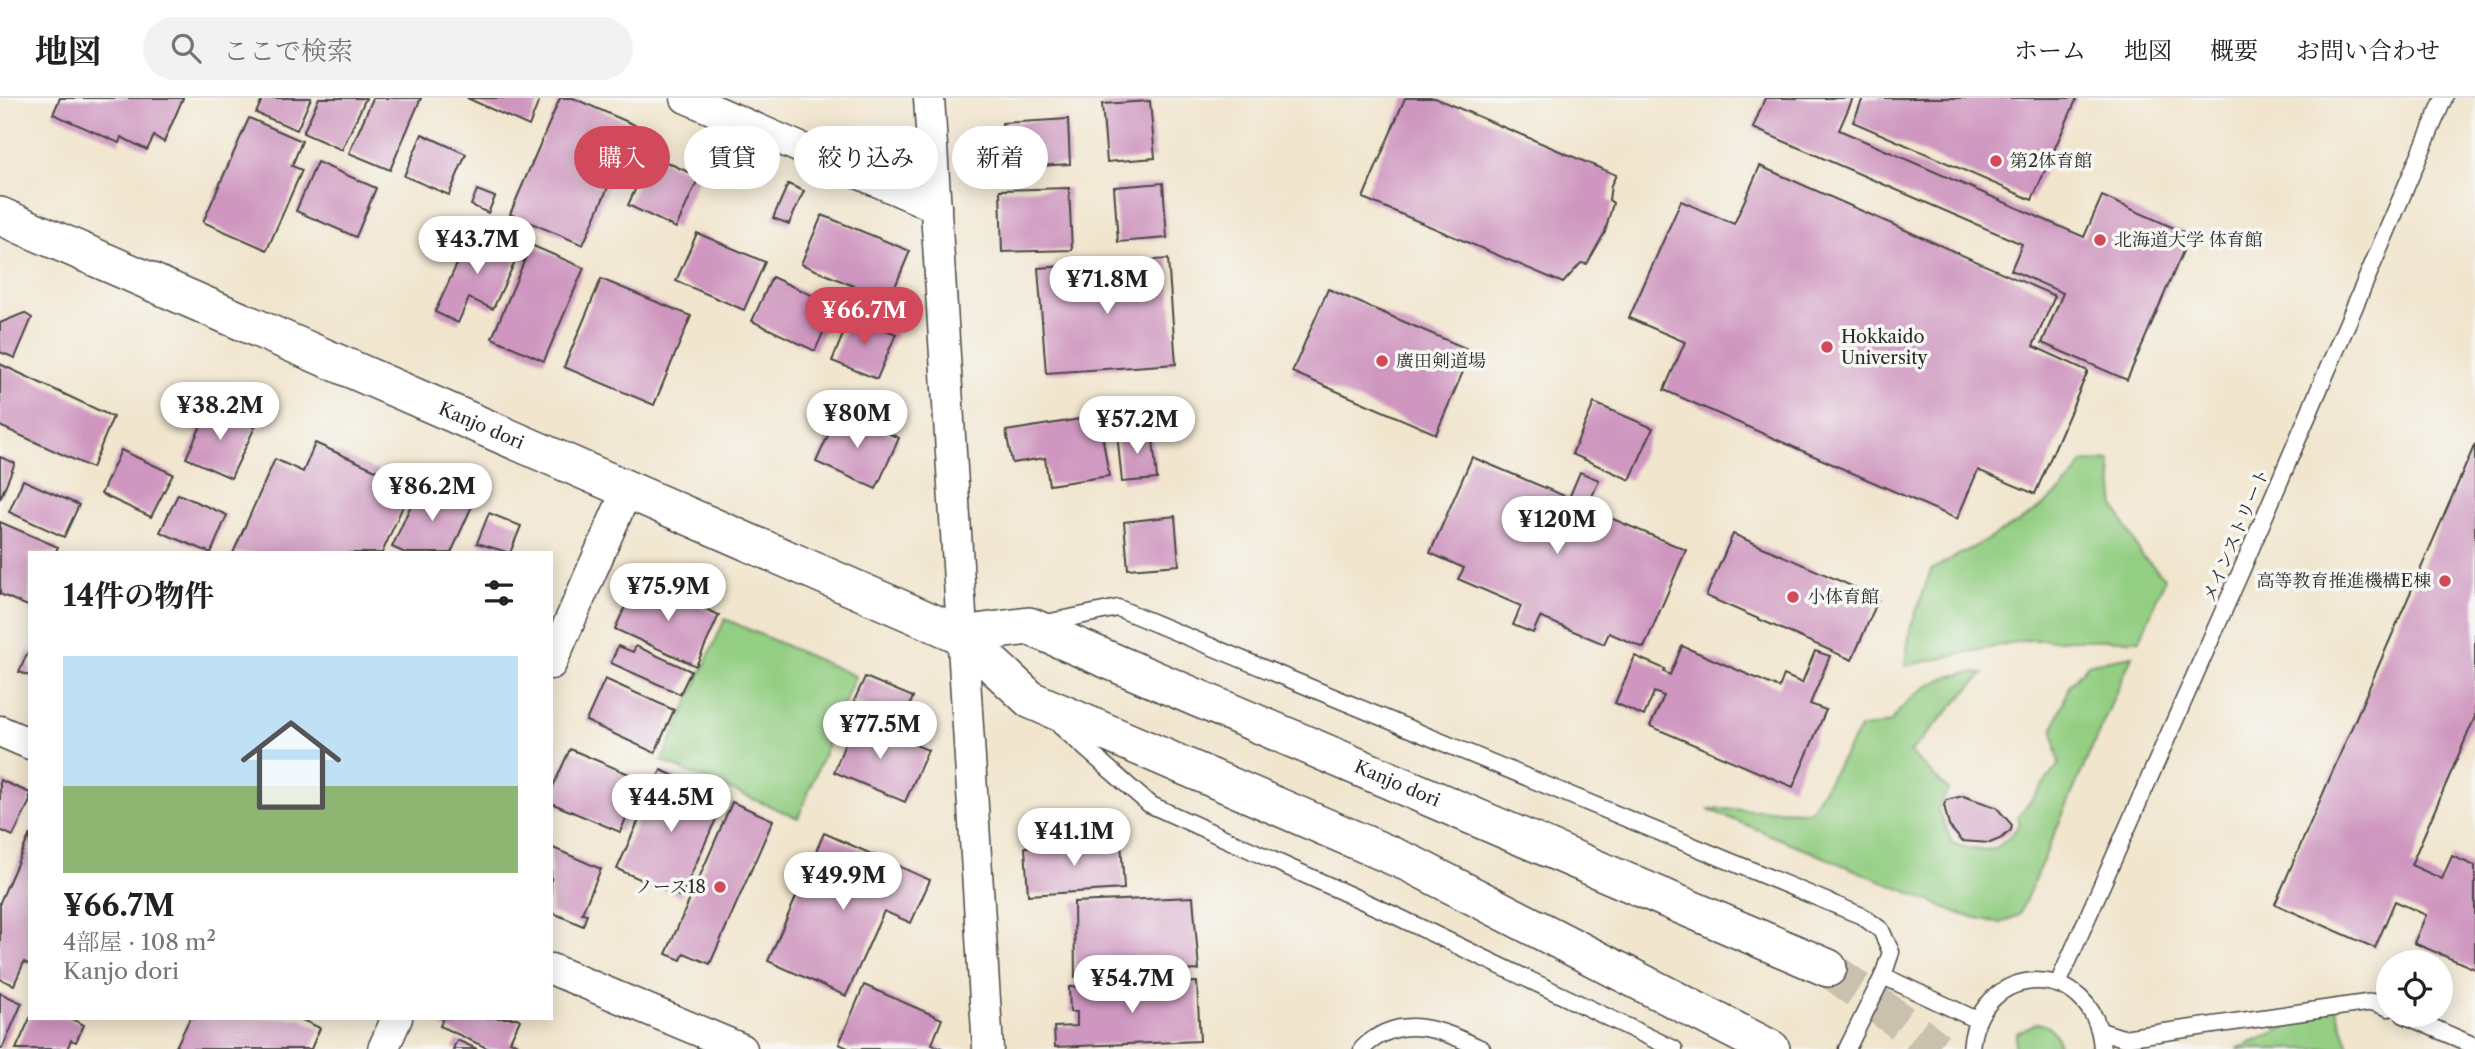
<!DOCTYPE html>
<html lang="ja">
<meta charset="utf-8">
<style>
body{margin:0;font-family:"Libre Caslon Text","Noto Serif JP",serif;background:#f2f2f2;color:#222;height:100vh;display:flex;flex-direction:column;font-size:26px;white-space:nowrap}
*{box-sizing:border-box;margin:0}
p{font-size:23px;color:#767676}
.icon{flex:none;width:38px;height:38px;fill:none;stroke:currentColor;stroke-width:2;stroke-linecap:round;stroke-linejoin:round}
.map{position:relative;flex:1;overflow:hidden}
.panel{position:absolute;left:28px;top:453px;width:525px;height:469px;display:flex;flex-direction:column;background:#fff;border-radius:0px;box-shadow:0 4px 18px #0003}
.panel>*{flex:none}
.hud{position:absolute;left:574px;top:28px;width:665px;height:63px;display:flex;gap:14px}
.buttons{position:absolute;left:2376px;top:852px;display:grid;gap:14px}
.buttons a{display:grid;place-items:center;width:77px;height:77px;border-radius:50%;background:#fff;box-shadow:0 4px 18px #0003;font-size:35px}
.price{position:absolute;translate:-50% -60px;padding:0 16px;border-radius:24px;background:#fff;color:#222;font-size:23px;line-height:46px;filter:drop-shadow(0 2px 4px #0008)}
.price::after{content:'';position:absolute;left:50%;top:42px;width:21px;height:16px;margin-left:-10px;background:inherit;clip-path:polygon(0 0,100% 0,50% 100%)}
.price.current{background:#d1495b;color:#fff}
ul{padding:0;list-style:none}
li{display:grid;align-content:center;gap:14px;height:371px;padding:0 35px}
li+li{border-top:2px solid #e0e0e0}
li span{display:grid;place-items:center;height:217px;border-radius:0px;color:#555}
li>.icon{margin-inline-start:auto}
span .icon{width:126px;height:126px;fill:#fffc;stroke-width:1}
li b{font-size:30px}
h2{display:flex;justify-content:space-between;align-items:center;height:84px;padding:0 35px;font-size:30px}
.pill{padding:0 24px;border-radius:32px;background:#fff;box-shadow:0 4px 18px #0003;font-size:24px;line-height:63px}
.pill.current{background:#d1495b;color:#fff}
header{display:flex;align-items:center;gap:42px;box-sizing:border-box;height:98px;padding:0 35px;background:#fff;border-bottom:2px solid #e0e0e0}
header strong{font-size:33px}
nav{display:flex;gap:38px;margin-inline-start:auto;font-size:24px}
.search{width:490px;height:63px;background:#f2f2f2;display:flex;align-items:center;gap:18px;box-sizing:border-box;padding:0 24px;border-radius:38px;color:#767676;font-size:26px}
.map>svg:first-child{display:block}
</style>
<header>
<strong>地図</strong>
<div class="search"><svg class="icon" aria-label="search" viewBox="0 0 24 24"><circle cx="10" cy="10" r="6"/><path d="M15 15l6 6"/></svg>ここで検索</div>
<nav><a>ホーム</a><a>地図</a><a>概要</a><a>お問い合わせ</a></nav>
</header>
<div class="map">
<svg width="2475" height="951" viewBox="0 0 2475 951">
<rect width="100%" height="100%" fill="#f6f6f2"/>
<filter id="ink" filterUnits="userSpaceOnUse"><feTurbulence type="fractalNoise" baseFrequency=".0143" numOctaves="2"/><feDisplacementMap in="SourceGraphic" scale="14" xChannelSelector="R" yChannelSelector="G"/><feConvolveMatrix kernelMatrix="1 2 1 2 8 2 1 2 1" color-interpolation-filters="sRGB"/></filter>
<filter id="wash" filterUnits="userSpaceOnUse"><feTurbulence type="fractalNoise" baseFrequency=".00686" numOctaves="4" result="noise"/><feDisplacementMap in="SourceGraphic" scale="28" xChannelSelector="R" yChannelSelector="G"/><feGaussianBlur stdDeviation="1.57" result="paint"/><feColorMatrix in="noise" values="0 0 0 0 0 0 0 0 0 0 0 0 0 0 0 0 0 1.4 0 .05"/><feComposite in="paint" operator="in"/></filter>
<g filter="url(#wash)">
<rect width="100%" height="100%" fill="#f1e5ce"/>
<g fill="#93ce82" stroke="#5f7c56" stroke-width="2">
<path d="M2110,362L2115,409L2142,458L2165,480L2140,542H2026L1905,568L1910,531L1931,472C1981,443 2053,415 2083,365Z"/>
<path d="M725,521L855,578L798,720L662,663Z"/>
<path d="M2132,558L2019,817L2001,825L1963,817L1708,711L1810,713L1860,631L1890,625C1913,592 1943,572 1984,575L1910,654L1948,692L1938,711L1952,745C1984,757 2001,755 2020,725L2017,720L2059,666L2053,632L2069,588L2088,566Z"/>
<path d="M2333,902L2350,951H2237L2289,928Z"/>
<path d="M2036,925C2051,926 2058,936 2059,951H2014L2017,935Z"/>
</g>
<g id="blocks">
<g fill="#cf97c0">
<path d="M60,0H183L164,44L154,38L147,52L121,39L119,45L53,16Z"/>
<path d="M263,0H311L297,32L256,15Z"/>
<path d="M319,0H366L342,52L303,35Z"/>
<path d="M373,0H421L390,72L349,55Z"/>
<path d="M467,0H540L529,28Z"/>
<path d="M560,0H573L635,27L583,147L510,116Z"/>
<path d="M1405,0H1435L1616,77L1611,87L1609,102L1613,105L1605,134L1587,166L1581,165L1563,185L1363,100Z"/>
<path d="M1765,0H1853L1839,32L2084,139L2102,98L2190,137L2127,282L2042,245L2063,195L2011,172L2022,146L1753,30Z"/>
<path d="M1863,0H2077L2032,102L1853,24Z"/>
<path d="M1150,3L1155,60L1107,64L1102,6Z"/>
<path d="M249,20L302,43L292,68L302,72L267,152L203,124Z"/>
<path d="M1068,21L1070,66L1005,70L1002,25Z"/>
<path d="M422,36L466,56L449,97L404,78Z"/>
<path d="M651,57L699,79L676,130L628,107Z"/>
<path d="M317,64L376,90L356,139L296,113Z"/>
<path d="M1760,68L2055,198L2033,248L2088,273L2035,396L1978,372L1957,421L1664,292L1685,244L1629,220L1681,103L1734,126Z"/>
<path d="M1163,85L1167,140L1118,144L1114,89Z"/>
<path d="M788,86L804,93L789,126L773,120Z"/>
<path d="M1069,90L1072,152L1002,154L1000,92Z"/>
<path d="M477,92L495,99L488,115L471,107Z"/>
<path d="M822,117L910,153L889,203L801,166Z"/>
<path d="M472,133L519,155L493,211L469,200L458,225L435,214Z"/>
<path d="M697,135L765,164L744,212L676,183Z"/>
<path d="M531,147L584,170L544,263L492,240Z"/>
<path d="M1168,161L1176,266L1046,275L1038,170Z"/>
<path d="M772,179L835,208L815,253L752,223Z"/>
<path d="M601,181L691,218L654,307L564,269Z"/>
<path d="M1328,191L1472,253L1436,336L1292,274Z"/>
<path d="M24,215L32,220L15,260L0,254V225Z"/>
<path d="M851,217L896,236L877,281L832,263Z"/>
<path d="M0,266L113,319L92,370L0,328Z"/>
<path d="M1594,305L1653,330L1630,382L1572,356Z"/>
<path d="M210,308L255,329L231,380L186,360Z"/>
<path d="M839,313L899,340L876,391L816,364Z"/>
<path d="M1099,318L1109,378L1049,387L1045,360L1012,365L1006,333Z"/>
<path d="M1152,332L1157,381L1122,384L1117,335Z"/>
<path d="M315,345L412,388L382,455H233L275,361L303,374Z"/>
<path d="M2475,346V619L2411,767L2442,781L2452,758L2475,768V871L2414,845L2426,817L2395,803L2375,850L2275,806Z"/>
<path d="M121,352L173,376L151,419L101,396Z"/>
<path d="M0,359L15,365L0,401Z"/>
<path d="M1472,359L1569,400L1580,374L1599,382L1587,410L1686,452L1644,550L1609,535L1604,546L1540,519L1533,535L1513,527L1521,508L1458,481L1464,470L1430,455Z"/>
<path d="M23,382L79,407L64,439L9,414Z"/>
<path d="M421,385L472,408L451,455H405L392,449Z"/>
<path d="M178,396L227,417L211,455L160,434Z"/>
<path d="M489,415L521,428L510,455L477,445Z"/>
<path d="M1175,418L1179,467L1128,471L1124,424Z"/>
<path d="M0,424L58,449L55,455H30V509L0,496Z"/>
<path d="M1733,436L1879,500L1852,562L1706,498Z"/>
<path d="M649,486L719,517L696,568L615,531L632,493L643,498Z"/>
<path d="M618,548L633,554L636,548L691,573L680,596L611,565Z"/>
<path d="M1682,548L1779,590L1784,577L1802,585L1815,553L1830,558L1810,606L1826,612L1793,689L1650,628L1664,598L1654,594L1644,618L1615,605L1635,558L1665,571L1664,574L1670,577Z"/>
<path d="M30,549V578L19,574Z"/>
<path d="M865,579L913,599L903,624L854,603Z"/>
<path d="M605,581L674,612L655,655L586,623Z"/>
<path d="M854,622L928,652L905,704L834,674Z"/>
<path d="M570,651L643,682L620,734L551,705V693Z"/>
<path d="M661,672L725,701L681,799L617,771Z"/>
<path d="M0,682L30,695V703L13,738L0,732Z"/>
<path d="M1963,698L1996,709L2012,727L2011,732L2002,740L1990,745L1962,743L1949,728L1944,707L1946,702Z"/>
<path d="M732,704L773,722L710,866L684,855L681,862L666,856Z"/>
<path d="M824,735L930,782L911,825L884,813L846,898L768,863Z"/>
<path d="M30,736V867L24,864L14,887L0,881V804Z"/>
<path d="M1121,743L1124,791L1028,797L1025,749Z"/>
<path d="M551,749L601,771L582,815L587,816L583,828L551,814Z"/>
<path d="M1193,799L1199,872L1075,879L1074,804Z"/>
<path d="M1197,884L1200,943L1055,949L1054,929L1077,928V914H1070L1069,889Z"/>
<path d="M864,887L942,921L932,946L944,951H850L839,946Z"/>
<path d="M0,895L22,905L2,951H0Z"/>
<path d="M30,920H70L84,927L76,944L71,942L67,951H16Z"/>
<path d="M190,920H298L320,930L311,951H175Z"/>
<path d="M443,920H517L520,922L510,943L520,947L518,951H489L440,928Z"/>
<path d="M457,942L477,951H453Z"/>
</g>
</g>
</g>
<g filter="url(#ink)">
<use href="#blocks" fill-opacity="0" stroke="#494743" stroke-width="2"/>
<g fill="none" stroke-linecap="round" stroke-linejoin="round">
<path stroke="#c9c0ad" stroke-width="37" stroke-dasharray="37 18" stroke-linecap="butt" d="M1828,870L1937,951"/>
<defs>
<g id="service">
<path d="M1041,526L1118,510L1862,818L1881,832L1891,854L1883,878L1847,951"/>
<path d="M1060,628L1149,706L1396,818L1674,951"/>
<path d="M1883,878L1977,922"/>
<path d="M2058,886L2242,471L2444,0"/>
<path d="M2404,917L2475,948"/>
<path d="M2101,933L2123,940L2373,904L2389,910"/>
<path d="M1362,951C1400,913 1442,932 1482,951"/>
<path d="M1971,951C1978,860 2097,861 2102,951"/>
</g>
<g id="minor">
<path d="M686,0L936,109"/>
<path d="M929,0L988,951"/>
<path d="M551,566L627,392"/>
<path d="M0,633L30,646"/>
<path d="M551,871L742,951"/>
<path d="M383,951L397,920"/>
</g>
<g id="tertiary">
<path id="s1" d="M0,118L961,537L1031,602L1411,766L1771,951"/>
<path id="s2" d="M961,537L1029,528L1828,870"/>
</g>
</defs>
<use href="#service" stroke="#494743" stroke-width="19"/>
<use href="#minor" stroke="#494743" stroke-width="33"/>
<use href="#tertiary" stroke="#494743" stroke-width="40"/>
<use href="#service" stroke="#fff" stroke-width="16"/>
<use href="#minor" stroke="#fff" stroke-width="30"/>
<use href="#tertiary" stroke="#fff" stroke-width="37"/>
</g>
</g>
<g fill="#d1495b" stroke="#f6f6f2" stroke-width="2.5">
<circle cx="1996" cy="63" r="7"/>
<circle cx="2100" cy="142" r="7"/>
<circle cx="1827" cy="249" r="7"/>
<circle cx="1382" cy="263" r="7"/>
<circle cx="2445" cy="483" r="7"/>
<circle cx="1793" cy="499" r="7"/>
<circle cx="720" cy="789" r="7"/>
</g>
<g text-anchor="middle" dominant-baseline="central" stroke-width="7" stroke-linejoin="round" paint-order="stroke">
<g font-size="18" fill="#2b2b2b" stroke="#f6f6f2" text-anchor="start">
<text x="2010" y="63">第2体育館</text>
<text x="2114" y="142">北海道大学 体育館</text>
<text x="1841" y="239">Hokkaido<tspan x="1841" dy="21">University</tspan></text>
<text x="1396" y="263">廣田剣道場</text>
<text x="2431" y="483" text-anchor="end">高等教育推進機構E棟</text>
<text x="1807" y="499">小体育館</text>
<text x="706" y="789" text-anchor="end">ノース18</text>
</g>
<g font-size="18" fill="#2b2b2b" stroke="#f6f6f2">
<text stroke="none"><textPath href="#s1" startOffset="525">Kanjo dori</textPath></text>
<text transform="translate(2236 437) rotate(-67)">メインストリート</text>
<text stroke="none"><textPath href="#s2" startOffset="469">Kanjo dori</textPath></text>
</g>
</g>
</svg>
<div class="buttons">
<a><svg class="icon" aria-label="locate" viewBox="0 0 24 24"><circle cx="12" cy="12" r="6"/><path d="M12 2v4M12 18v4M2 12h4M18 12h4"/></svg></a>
</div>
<b class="price" style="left:477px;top:178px">¥43.7M</b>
<b class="price" style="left:1107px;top:218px">¥71.8M</b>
<b class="price current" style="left:864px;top:249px">¥66.7M</b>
<b class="price" style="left:220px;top:344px">¥38.2M</b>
<b class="price" style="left:857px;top:352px">¥80M</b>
<b class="price" style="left:1137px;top:358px">¥57.2M</b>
<b class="price" style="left:432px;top:425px">¥86.2M</b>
<b class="price" style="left:1557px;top:458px">¥120M</b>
<b class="price" style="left:668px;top:525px">¥75.9M</b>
<b class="price" style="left:880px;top:663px">¥77.5M</b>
<b class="price" style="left:671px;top:736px">¥44.5M</b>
<b class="price" style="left:1074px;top:770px">¥41.1M</b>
<b class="price" style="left:843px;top:814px">¥49.9M</b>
<b class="price" style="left:1132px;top:917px">¥54.7M</b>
<div class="hud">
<a class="pill current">購入</a>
<a class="pill">賃貸</a>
<a class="pill">絞り込み</a>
<a class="pill">新着</a>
</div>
<section class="panel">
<h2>14件の物件<svg class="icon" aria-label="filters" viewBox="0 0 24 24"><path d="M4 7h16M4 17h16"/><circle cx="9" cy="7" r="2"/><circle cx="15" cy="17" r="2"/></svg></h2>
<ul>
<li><span style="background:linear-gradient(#bfe0f5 60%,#8fb573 0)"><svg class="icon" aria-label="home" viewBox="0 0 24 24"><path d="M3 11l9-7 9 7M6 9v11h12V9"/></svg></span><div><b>¥66.7M</b><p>4部屋 · 108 m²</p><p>Kanjo dori</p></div></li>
</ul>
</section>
</div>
